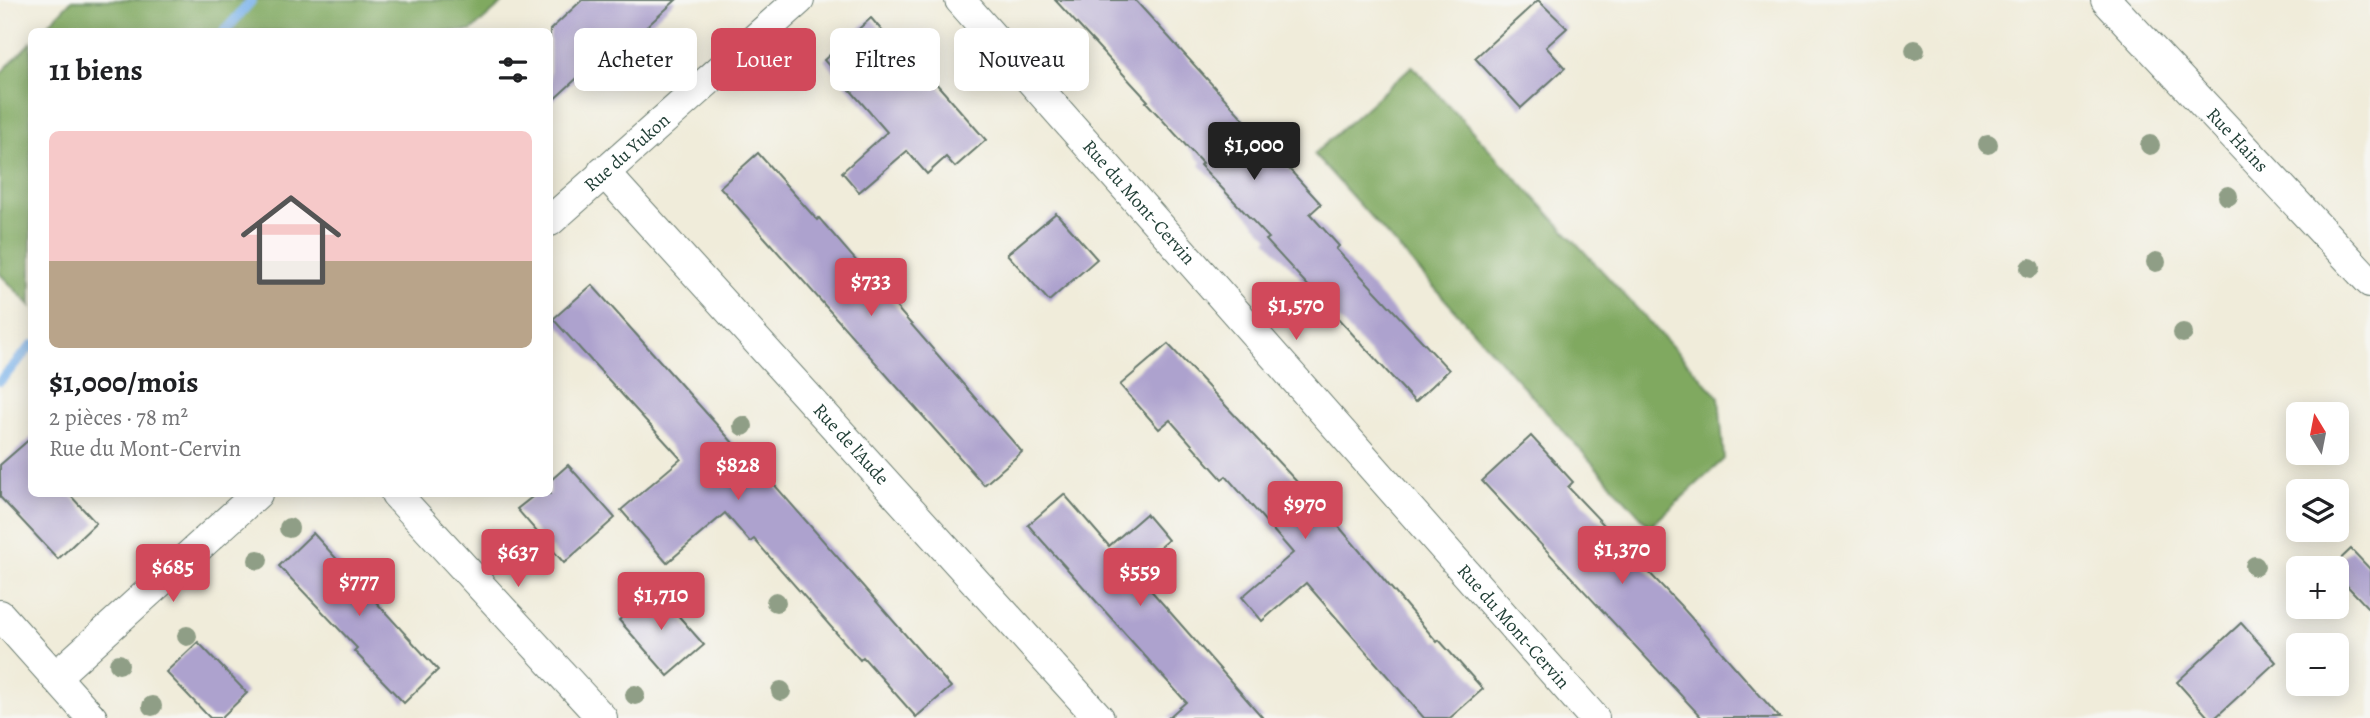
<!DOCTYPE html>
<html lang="fr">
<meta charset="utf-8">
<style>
body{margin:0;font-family:Alegreya,serif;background:#f6f6f6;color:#202124;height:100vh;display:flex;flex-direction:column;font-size:26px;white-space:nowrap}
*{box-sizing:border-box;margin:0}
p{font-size:23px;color:#757577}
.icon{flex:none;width:38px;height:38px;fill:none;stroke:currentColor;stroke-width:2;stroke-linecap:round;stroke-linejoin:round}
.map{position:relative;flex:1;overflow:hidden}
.details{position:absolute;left:28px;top:28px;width:525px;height:469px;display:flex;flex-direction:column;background:#fff;border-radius:10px;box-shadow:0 4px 18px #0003}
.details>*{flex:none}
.hud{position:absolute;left:574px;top:28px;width:665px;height:63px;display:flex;gap:14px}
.needle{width:46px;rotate:350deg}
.tools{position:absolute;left:2286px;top:402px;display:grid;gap:14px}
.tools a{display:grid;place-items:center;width:63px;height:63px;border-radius:10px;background:#fff;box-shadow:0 4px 18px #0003;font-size:35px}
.price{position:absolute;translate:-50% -60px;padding:0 16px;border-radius:7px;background:#d1495b;color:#fff;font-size:23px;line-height:46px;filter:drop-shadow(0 2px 4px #0008)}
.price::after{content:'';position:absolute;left:50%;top:42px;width:21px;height:16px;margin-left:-10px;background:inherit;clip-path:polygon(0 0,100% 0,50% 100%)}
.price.on{background:#222;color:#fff}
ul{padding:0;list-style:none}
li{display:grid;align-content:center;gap:14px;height:371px;padding:0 21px}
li+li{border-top:2px solid #e0e0e0}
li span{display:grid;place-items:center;height:217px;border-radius:10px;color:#555}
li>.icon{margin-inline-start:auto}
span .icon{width:126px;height:126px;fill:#fffc;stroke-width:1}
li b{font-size:30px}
h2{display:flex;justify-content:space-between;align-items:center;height:84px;padding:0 21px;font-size:30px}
.pill{padding:0 24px;border-radius:10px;background:#fff;box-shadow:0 4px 18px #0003;font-size:24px;line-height:63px}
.pill.on{background:#d1495b;color:#fff}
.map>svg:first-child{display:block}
</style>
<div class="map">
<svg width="2370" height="718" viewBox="0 0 2370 718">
<rect width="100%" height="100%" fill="#f6f6f2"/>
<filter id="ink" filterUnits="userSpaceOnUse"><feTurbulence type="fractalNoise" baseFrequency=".0143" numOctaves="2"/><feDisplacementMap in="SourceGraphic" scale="14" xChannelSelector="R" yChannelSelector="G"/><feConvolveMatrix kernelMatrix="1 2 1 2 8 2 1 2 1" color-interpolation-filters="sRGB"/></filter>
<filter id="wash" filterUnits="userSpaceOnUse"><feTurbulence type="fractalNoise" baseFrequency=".00686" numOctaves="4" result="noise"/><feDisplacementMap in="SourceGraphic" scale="28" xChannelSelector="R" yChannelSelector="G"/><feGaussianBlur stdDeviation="1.57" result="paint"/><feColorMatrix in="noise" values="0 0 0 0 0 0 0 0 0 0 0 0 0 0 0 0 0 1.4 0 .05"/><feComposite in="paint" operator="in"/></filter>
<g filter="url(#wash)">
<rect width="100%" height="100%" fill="#f0ecda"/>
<g fill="#80a960" stroke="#50734a" stroke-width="2">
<path d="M72,0H506L471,31H42Z"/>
<path d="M31,42V306L0,274V74Z"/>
<path d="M1412,66L1719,397L1724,459L1650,527L1314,154Z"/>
</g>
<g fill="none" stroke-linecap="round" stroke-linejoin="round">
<g stroke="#7cb3eb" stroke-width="10">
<path d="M224,32L252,0"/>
<path d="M0,381L32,345"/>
</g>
</g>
<g id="blocks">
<g fill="#ada2ce">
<path d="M582,0H676L606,64L599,58L550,103V30Z"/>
<path d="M1055,0H1135L1321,204L1310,214L1339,246L1336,249L1449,370L1415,402L1266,240L1269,238L1200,165L1202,163L1146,102L1148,101Z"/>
<path d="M1538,0L1567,28L1546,47L1565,68L1521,108L1475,58Z"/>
<path d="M871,18L929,85L934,81L986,140L955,167L946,157L927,174L907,151L859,192L842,172L887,132L824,60Z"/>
<path d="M758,153L817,220L819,218L1022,452L984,485L720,187Z"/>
<path d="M1056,213L1097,259L1049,301L1007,254Z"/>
<path d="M592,285L742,453L744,450L951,687L916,717L863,657L860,660L754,539L750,542L725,513L667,563L621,510L681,459L553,319Z"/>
<path d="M1168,344L1341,529L1437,642L1439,640L1483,689L1450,718H1424L1306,583L1262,621L1242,597L1293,553L1226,476L1222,479L1170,420L1159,429L1120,385Z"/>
<path d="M1531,436L1573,482L1568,487L1680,605L1780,718H1702L1482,481Z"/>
<path d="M32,437V494H69L96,523L58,559L0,497V465Z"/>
<path d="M568,465L615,518L564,563L517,509L536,494H550V481Z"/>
<path d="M1064,494L1109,546L1146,514L1168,540L1133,570L1263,718H1168L1186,702L1028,525Z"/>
<path d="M313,533L438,670L404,703L354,651L357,648L279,566Z"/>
<path d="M2351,549L2370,569V610L2336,574V569L2331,568Z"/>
<path d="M655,589L704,645L668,676L619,620Z"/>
<path d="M2241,623L2276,662L2215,718H2209L2177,682Z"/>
<path d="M198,642L247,693L221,718H210L166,672Z"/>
</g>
</g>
</g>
<g filter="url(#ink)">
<use href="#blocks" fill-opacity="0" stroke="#687a6e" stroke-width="2"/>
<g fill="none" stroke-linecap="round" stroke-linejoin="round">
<defs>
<g id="street">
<path id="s1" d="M960,0L1594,718"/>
<path id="s2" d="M2106,0L2370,282"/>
<path id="s3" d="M603,171L1099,718"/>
<path id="s4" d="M550,221L799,0"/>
<path d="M396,494L602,718"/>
<path d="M0,615L92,718"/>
<path d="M55,677L257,494"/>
</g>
</defs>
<use href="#street" stroke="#687a6e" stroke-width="32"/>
<use href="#street" stroke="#fff" stroke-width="30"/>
</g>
<g fill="#8f9e86">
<circle cx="1915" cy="50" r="10"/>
<circle cx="1988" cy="144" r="10"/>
<circle cx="2150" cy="145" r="10"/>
<circle cx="2228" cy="196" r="10"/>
<circle cx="2156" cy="262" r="10"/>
<circle cx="2030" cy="268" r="10"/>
<circle cx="2183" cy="333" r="10"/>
<circle cx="743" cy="426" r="10"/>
<circle cx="289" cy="528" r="10"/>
<circle cx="258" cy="560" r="10"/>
<circle cx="2255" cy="566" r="10"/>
<circle cx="776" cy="602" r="10"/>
<circle cx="187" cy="636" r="10"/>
<circle cx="119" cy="664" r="10"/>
<circle cx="781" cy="691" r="10"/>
<circle cx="635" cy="695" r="10"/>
<circle cx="152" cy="706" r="10"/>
</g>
</g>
<g text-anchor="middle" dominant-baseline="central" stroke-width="5" stroke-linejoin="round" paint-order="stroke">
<g font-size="19" fill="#1f3d34" stroke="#f6f6f2">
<text stroke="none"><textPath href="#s2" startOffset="192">Rue Hains</textPath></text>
<text stroke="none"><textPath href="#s4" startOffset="103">Rue du Yukon</textPath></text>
<text stroke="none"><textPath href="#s1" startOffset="270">Rue du Mont-Cervin</textPath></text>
<text stroke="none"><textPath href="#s3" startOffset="369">Rue de l'Aude</textPath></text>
<text stroke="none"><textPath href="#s1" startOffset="836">Rue du Mont-Cervin</textPath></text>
</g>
</g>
</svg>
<div class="tools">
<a><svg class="needle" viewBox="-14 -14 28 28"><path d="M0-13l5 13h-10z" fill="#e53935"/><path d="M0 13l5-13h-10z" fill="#757577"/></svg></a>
<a><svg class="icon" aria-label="layers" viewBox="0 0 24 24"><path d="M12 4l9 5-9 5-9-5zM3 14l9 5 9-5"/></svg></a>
<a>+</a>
<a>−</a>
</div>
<b class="price on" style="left:1254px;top:182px">$1,000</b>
<b class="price" style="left:871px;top:318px">$733</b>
<b class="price" style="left:1296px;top:342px">$1,570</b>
<b class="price" style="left:738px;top:502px">$828</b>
<b class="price" style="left:1305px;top:541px">$970</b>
<b class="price" style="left:1622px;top:586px">$1,370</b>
<b class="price" style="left:518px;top:589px">$637</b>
<b class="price" style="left:173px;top:604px">$685</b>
<b class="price" style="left:1140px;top:608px">$559</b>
<b class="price" style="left:359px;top:618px">$777</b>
<b class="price" style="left:661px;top:632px">$1,710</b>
<div class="hud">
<a class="pill">Acheter</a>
<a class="pill on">Louer</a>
<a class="pill">Filtres</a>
<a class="pill">Nouveau</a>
</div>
<section class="details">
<h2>11 biens<svg class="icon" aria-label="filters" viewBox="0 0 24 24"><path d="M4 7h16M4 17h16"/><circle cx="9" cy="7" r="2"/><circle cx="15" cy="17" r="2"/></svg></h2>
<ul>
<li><span style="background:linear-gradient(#f6c9c9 60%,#b9a48a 0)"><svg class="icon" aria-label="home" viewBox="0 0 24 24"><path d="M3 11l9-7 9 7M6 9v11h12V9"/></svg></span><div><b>$1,000/mois</b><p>2 pièces · 78 m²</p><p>Rue du Mont-Cervin</p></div></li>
</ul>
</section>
</div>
